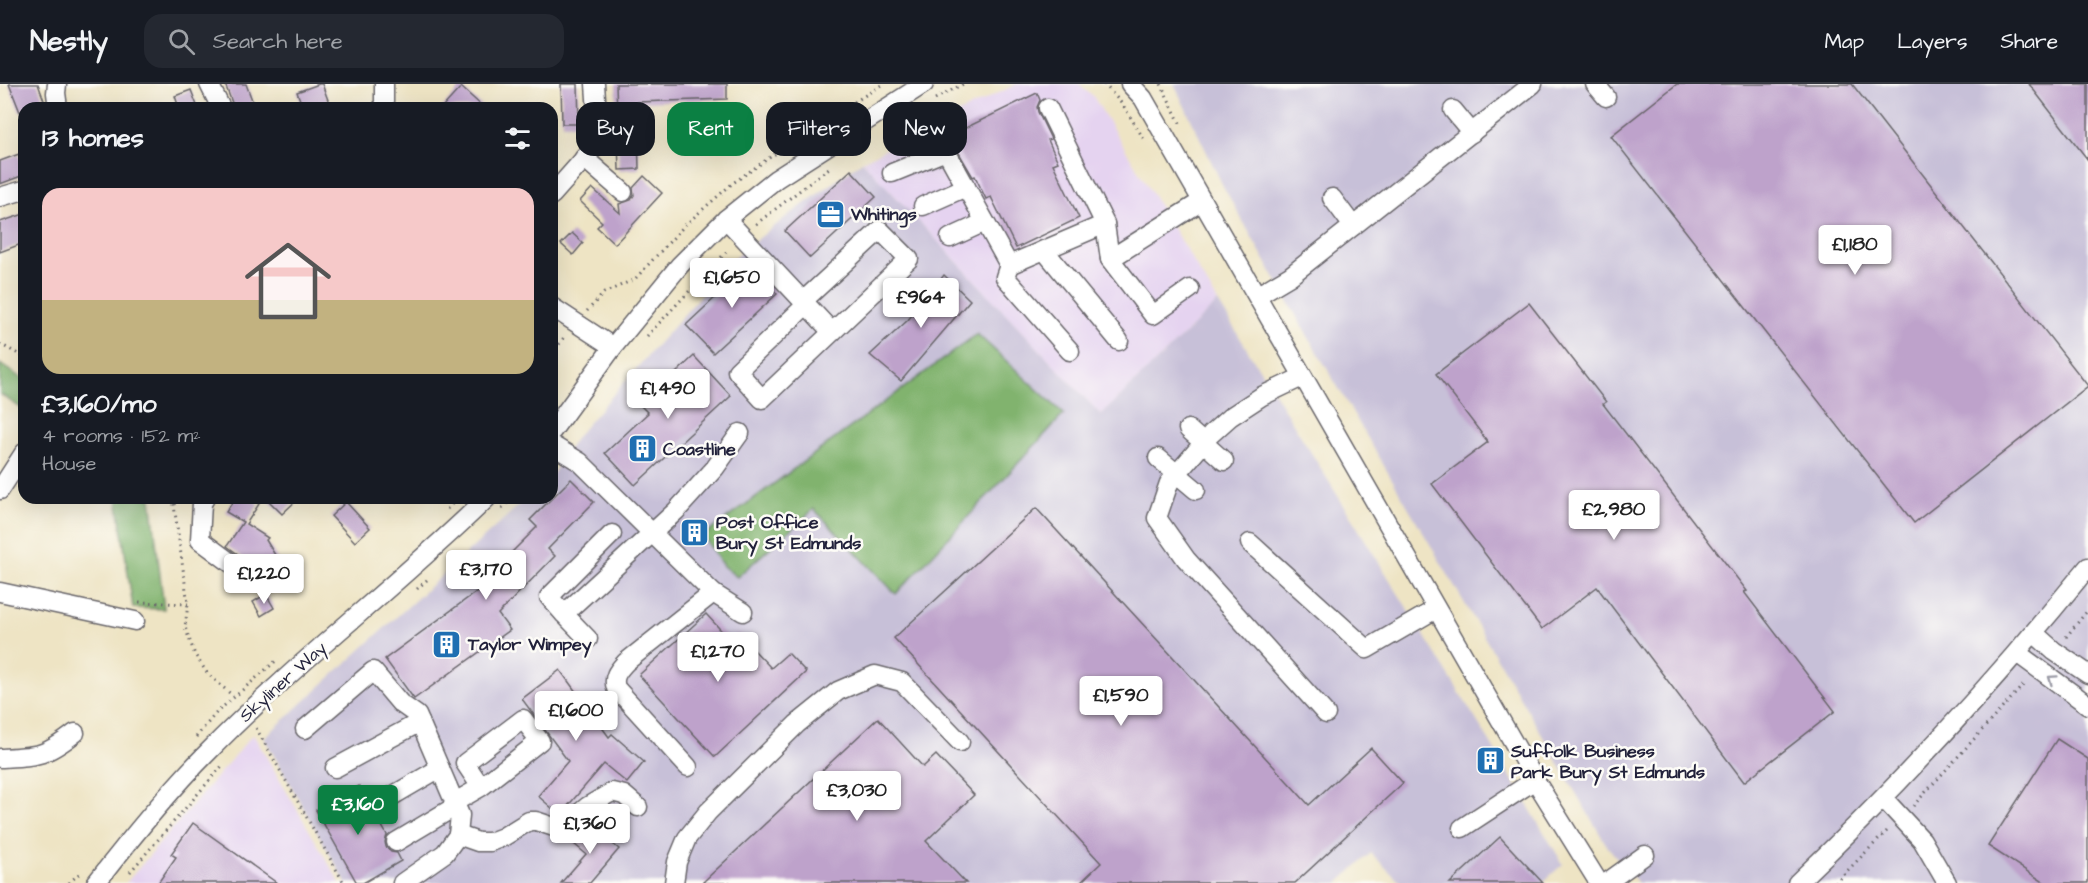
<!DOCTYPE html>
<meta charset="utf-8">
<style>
body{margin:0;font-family:"Architects Daughter",sans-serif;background:#242831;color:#f1f3f6;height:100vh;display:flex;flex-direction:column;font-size:22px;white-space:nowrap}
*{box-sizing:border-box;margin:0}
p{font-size:20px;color:#9ea1a6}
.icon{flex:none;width:33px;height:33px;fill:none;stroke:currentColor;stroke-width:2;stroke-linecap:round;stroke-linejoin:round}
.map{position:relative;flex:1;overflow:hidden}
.sheet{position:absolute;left:18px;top:18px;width:540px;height:402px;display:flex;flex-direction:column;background:#171b24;border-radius:18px;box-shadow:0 6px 24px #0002}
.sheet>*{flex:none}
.guide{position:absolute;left:576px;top:18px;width:570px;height:54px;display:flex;gap:12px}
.price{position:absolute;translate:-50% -51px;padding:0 14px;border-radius:6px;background:#fff;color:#222;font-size:20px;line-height:39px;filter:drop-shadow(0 2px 3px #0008)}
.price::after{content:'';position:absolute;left:50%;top:36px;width:18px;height:14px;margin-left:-9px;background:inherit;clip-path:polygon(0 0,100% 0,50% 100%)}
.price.current{background:#0b8043;color:#fff}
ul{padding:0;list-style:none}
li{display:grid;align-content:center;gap:12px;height:318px;padding:0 24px}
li+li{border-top:2px solid #363941}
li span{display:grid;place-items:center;height:186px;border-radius:18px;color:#555}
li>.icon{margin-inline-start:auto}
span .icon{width:108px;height:108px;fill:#fffc;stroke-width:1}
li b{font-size:26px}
h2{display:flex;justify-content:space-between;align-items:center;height:72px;padding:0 24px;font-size:26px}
.pill{padding:0 21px;border-radius:18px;background:#171b24;box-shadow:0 6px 24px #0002;font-size:21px;line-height:54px}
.pill.current{background:#0b8043;color:#fff}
header{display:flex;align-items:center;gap:36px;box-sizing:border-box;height:84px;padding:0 30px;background:#171b24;border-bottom:2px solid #363941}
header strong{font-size:28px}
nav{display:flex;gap:33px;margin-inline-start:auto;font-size:21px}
.search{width:420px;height:54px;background:#242831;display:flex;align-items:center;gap:15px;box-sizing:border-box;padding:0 21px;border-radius:18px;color:#9ea1a6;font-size:22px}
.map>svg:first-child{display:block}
</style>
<header>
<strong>Nestly</strong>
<div class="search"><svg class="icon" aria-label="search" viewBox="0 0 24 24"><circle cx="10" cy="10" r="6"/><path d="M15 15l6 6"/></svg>Search here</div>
<nav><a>Map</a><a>Layers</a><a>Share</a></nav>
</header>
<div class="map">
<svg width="2088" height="799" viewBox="0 0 2088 799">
<rect width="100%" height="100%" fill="#fdfcf7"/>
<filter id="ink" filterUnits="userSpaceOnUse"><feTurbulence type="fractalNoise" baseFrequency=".0167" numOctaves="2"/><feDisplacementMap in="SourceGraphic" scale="12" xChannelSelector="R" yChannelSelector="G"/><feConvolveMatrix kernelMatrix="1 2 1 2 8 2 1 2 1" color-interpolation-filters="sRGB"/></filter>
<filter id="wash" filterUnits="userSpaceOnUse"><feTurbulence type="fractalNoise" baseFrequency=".008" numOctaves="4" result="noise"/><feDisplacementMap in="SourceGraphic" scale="24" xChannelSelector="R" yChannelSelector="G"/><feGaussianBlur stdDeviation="1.35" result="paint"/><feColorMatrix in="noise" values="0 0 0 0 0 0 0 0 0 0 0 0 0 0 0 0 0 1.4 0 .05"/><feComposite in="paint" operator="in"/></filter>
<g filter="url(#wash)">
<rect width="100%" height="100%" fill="#eee4c4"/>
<g fill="#e5d3f0">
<path d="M1017,0H1079L1093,12L1218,218L1101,331L862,77Z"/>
<path d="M253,650L340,799H126Z"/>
</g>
<g fill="#c7c0d8">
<path d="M1174,0H2088V799H1638L1607,762L1302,242L1223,102Z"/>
<path d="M862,77L1101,331L1218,218L1485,650L1563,780L1542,799H1401L1371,769L1338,799H346L264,654L527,414H552V391L576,353L732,176L768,147Z"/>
</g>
<g fill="#81b36e" stroke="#526a54" stroke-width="1.5">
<path d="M977,250L1064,330L896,510L814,425L737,493L723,482L703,452Z"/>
<path d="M0,280L24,296V326L0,310Z"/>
<path d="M117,414H151L164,525L133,524Z"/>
</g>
<g id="blocks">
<g fill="#bea2cb">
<path d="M9,0H38L45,19L30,24H24V26L20,28Z"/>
<path d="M225,0H246L255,24H234Z"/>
<path d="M319,0H322L331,24H303L297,8Z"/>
<path d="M561,0H578L579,40H562Z"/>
<path d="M616,0H727V15L637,18L639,85L619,86Z"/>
<path d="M1677,0H1852L2088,302L1914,439L1611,52Z"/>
<path d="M2029,0H2088V76Z"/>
<path d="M461,3L484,24H442Z"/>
<path d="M191,6L198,24H179L175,12Z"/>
<path d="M1037,9L1040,16L1037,23L1038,28L1051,55L1048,56L1058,78L1053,80L1079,134L1016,164L991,113L986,115L975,92L973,93L949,52Z"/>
<path d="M19,70L24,91L0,100V77Z"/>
<path d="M851,86L876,113L810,174L785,147Z"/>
<path d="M644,92L662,109L615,160L597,143L602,138L580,117L592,104L620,129L619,120L631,116L634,111L633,104Z"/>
<path d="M24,130V159L0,168V138Z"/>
<path d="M572,149L583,159L573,171L561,160Z"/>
<path d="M750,181L777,210L713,269L686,241Z"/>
<path d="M944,191L970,216L901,297L870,271L908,236Z"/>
<path d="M1529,219L1606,318L1603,320L1747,507L1744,508L1835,627L1744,698L1597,503L1542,545L1432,400L1488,358L1436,290Z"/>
<path d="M694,272L731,312L635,401L605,369L648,329L641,322Z"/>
<path d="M571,395L594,418L548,465L555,472L498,530L510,546L414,615L385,575L495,494L491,489L537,443L530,436Z"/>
<path d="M235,414H250L259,420L246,440L268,454L266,456L287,491L270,501L254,475L250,482L246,476L227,462L243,438L226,428Z"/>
<path d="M266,414H299L282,430Z"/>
<path d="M346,418L370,444L355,458L331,432Z"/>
<path d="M1036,424L1309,721L1371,664L1403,699L1295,799H1080L1101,779L894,554Z"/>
<path d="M266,510L274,524L261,532L253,518Z"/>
<path d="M706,530L730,556L738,549L771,584L788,569L806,588L715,673L639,591Z"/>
<path d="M560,586L609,653L612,650L644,678L627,699L604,680L560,731L538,712L568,677L522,615Z"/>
<path d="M878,634L923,683L936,671L974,711L926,757L966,799H702Z"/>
<path d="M2057,655L2088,675V799H2045L1988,762Z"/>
<path d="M359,702L367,715L364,721L365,727L370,732L377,733L387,751L385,758L386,763L391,768L397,769L401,777L363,799H357L316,726Z"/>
<path d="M586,738L619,765L590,799H561L586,770L568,755Z"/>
<path d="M193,739L277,799H158L176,773L171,770Z"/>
<path d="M1500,753L1543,799H1450Z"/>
</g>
</g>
</g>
<g filter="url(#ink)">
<use href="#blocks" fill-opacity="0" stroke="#69666b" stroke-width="1.5"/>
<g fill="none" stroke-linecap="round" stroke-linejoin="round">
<defs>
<g id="minor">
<path d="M57,0L56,9L58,24"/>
<path d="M209,0L221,24"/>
<path d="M1130,0L1143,14L1535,696L1599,799"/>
<path d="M1595,0L1606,13"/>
<path d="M384,24V0"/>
<path d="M1048,24L1105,140L1110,175L1153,231L1190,205"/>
<path d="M1453,26L1472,49"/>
<path d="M584,74L623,108"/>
<path d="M892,89L946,67L1009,181L1105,140"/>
<path d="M552,111L599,58L595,0"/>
<path d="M0,113L24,106"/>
<path d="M1332,114L1353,142"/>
<path d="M923,122L966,103"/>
<path d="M726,135L832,248"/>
<path d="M950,154L985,138"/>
<path d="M1044,166L1119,257"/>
<path d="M1110,175L1202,117"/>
<path d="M1009,181L1005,193L1070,267"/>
<path d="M1258,211L1290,192L1533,0"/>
<path d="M803,217L880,146L909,175L762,315L737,287L806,221"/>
<path d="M552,223L613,263"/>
<path d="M1302,293L1262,312L1230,333L1211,350L1169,399L1157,434L1186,475L1326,630"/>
<path d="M1188,345L1224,377"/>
<path d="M552,347L613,263L680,181L726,135L776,95L924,0"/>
<path d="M552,361L580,378L713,509L743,528"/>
<path d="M1158,374L1196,406"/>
<path d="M0,406L24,369"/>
<path d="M205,414L202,419L200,456L239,485"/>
<path d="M1250,459L1367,565L1436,525"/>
<path d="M0,508L135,537"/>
<path d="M564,530L549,513L612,450"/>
<path d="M2034,549L2054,567L2088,590"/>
<path d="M588,555L564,530L676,427L715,384L740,349"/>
<path d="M2017,569L2088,621"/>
<path d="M305,645L373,587L400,619L417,631L460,731L458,751L445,769L402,799"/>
<path d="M0,674C38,672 44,673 75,649"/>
<path d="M688,683L616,604C612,592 619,586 626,578L713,509"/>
<path d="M335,684L420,638"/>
<path d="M1884,715L1922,756L1947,799"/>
<path d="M455,718L481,703L540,657L523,635L465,679L481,703"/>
<path d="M375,722L440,684"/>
<path d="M1462,744L1535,696"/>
<path d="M458,751L478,758H490L503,753L529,737H536L557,744L565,741L588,722L612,708L624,711L638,723"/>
<path d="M396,758L456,722"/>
<path d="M96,799C131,754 168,708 208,668C296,578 397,502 487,414"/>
<path d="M674,799L677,778L687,754L708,728L797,640L838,607L875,591L902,598L960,658"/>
<path d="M1606,799L1645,771"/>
<path d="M1797,799C1901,700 1997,595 2088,483"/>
</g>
</defs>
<use href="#minor" stroke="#69666b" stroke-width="21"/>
<g stroke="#69666b" stroke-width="3" stroke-dasharray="1.5 4.5" stroke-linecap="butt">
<path d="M1104,0L1123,21L1145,57"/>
<path d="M1161,0L1180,39"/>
<path d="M935,15L963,0"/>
<path d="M756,140L829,84"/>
<path d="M587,227L604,209L635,195L685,141L733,99L802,51L883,0"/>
<path d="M647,252L729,165"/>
<path d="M0,260L24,273"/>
<path d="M552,270L565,252"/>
<path d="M173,414L188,520L185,543L195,571L208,590L233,612"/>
<path d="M175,420L186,415"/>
<path d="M502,424L513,414"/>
<path d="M447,425L458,414"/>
<path d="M417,505L428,495"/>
<path d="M139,518L188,520"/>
<path d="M2066,553L2088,526"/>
<path d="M256,644L344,799"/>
<path d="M196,653L217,628L278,575"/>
<path d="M1913,722L2026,598"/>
<path d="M130,788L222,682"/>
<path d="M69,799L81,788"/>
<path d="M1835,799L1889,745"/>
</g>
<use href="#minor" stroke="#fff" stroke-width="18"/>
</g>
<defs><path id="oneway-chevron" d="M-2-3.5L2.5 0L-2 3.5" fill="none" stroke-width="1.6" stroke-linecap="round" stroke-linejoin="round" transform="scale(1.5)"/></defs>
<use stroke="#9c9ca7" href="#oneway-chevron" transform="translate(2052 595) rotate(-145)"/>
</g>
<defs>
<symbol id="office-square" viewBox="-11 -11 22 22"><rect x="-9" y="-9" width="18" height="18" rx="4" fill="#1f6fb2" stroke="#fdfcf7"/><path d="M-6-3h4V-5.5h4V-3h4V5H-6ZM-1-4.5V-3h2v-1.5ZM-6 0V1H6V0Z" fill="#fff"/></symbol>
<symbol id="building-square" viewBox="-11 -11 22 22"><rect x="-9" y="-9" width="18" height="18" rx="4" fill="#1f6fb2" stroke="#fdfcf7"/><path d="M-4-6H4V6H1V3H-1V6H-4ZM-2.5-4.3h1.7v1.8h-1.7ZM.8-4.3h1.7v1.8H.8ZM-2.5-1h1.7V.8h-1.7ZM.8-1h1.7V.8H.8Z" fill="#fff"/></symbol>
</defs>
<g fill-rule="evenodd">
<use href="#office-square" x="814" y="114" width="33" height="33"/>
<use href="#building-square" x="626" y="348" width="33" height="33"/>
<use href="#building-square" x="678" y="432" width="33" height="33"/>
<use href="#building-square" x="430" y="544" width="33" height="33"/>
<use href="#building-square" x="1474" y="660" width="33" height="33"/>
</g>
<g text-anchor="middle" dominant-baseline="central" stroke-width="5" stroke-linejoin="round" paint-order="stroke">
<g font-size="18" font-weight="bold" fill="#22223b" stroke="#fdfcf7" text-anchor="start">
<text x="851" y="130">Whitings</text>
<text x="663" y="365">Coastline</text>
<text x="716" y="438">Post Office<tspan x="716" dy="21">Bury St Edmunds</tspan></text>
<text x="468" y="560">Taylor Wimpey</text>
<text x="1511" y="667">Suffolk Business<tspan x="1511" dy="21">Park Bury St Edmunds</tspan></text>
</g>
<g font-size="18" fill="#22223b" stroke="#fdfcf7">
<text transform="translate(283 598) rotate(-42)">Skyliner Way</text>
</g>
</g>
</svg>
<b class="price" style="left:1855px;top:192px">£1,180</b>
<b class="price" style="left:732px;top:225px">£1,650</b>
<b class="price" style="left:921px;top:245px">£964</b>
<b class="price" style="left:668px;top:336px">£1,490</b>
<b class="price" style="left:1614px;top:457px">£2,980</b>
<b class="price" style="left:486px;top:517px">£3,170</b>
<b class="price" style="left:264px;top:521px">£1,220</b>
<b class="price" style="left:718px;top:599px">£1,270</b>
<b class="price" style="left:1121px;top:643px">£1,590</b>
<b class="price" style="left:576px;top:658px">£1,600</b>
<b class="price" style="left:857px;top:738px">£3,030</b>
<b class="price current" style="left:358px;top:752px">£3,160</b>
<b class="price" style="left:590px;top:771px">£1,360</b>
<div class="guide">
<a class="pill">Buy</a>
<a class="pill current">Rent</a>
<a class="pill">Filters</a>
<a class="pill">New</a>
</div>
<section class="sheet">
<h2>13 homes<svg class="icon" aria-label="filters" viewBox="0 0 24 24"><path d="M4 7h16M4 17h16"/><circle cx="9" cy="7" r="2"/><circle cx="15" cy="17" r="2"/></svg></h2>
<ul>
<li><span style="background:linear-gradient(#f6c9c9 60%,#c2b280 0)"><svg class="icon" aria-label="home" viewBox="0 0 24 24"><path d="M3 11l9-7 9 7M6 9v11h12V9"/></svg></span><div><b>£3,160/mo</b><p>4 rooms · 152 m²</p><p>House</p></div></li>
</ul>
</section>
</div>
